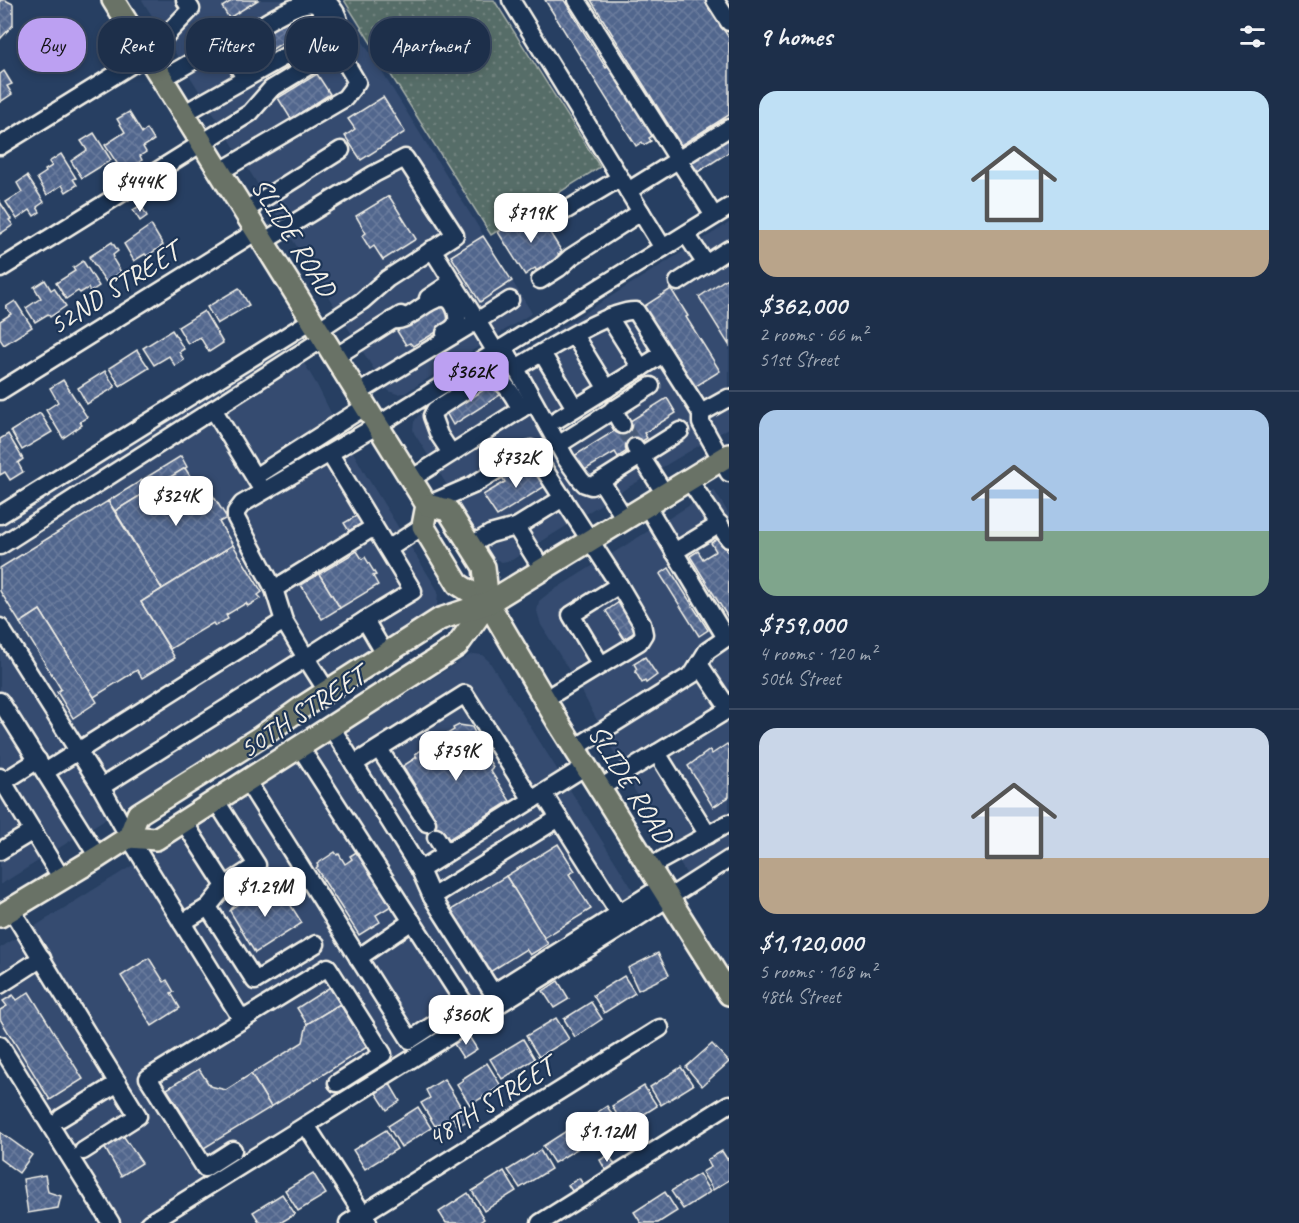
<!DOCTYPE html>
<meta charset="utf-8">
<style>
body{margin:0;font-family:Caveat,sans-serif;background:#253751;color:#f1f3f6;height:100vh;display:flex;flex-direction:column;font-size:22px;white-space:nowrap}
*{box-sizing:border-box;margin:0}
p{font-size:20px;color:#a0a9b5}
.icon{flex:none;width:33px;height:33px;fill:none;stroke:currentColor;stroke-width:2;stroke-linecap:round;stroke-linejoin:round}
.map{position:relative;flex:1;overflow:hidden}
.sheet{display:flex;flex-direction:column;background:#1d2f4a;width:570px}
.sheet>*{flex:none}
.hud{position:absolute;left:18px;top:18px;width:570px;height:54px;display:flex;gap:12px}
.price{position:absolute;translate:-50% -51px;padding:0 14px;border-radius:12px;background:#fff;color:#222;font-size:20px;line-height:39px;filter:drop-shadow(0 2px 3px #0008)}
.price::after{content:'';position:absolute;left:50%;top:36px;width:18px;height:14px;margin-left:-9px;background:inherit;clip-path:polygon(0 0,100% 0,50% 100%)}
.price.on{background:#bca0f2;color:#111}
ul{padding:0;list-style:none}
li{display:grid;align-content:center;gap:12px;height:318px;padding:0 30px}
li+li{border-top:2px solid #3b4a62}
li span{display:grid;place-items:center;height:186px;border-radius:18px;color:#555}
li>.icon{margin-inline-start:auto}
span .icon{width:108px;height:108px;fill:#fffc;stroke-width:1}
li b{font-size:26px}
h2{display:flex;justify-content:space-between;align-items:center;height:72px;padding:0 30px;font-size:26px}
.pill{padding:0 21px;border-radius:24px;background:#1d2f4a;box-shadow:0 3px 9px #0003,0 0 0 2px #3b4a62;font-size:21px;line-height:54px}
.pill.on{background:#bca0f2;color:#111}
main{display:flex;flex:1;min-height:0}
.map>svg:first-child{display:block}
</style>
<main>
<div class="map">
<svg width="729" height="1223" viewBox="0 0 729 1223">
<defs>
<pattern id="grass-dots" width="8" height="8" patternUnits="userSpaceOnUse" patternTransform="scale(1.5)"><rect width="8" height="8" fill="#576d68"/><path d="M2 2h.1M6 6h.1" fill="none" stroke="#70827e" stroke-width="1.8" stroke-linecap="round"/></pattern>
<pattern id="building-cross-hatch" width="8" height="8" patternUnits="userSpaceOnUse" patternTransform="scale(1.5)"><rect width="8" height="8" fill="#51668d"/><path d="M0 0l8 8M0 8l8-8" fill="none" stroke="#6b7c9d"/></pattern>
</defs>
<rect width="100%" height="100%" fill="#273f62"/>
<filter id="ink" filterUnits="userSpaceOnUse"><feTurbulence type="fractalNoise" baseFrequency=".0167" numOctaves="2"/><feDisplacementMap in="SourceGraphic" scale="12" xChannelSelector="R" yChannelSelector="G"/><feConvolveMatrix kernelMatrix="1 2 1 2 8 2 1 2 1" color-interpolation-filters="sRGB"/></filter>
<g filter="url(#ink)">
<g fill="#344b6f">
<path d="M142,0H337L532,313L405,393L397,394L389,391L385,387Z"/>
<path d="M729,223V428L622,491L512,560L502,562L493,558L414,433L413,429L414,422L418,416Z"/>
<path d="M291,341L317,385L329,409L367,477L435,586L438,592L437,605L434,611L429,616L0,885V523Z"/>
<path d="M714,490L729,514V852L689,878L630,783L580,688L541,625L537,611L539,601L549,593Z"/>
<path d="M474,654L482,655L489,661L645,909L398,1058L134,1223H117L0,1036V948L470,655Z"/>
</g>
<path fill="url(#grass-dots)" stroke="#a6afa8" stroke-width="1.5" d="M344,0H494L600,167L491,235Z"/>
<g fill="url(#building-cross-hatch)" stroke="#f4f1e8" stroke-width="1.5">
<path d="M0,0H5L13,4V25L0,39Z"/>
<path d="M233,0H258L229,18L222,7Z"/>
<path d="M545,0H564L606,68L610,66L654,135L649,138L651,141L644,145L642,142L636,146Z"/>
<path d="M591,0H705L729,38V115L681,145Z"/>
<path d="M292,11L304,29L265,54L255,41L256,40L253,35Z"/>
<path d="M4,71L12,84L7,86L12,94L0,102V74Z"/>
<path d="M317,74L330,94L291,119L278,98Z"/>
<path d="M383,97L405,132L361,160L345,136L355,129L348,119Z"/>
<path d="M129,112L142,133L147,129L154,140L143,147L146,152L140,156L142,160L136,165L137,166L134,168L137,174L130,179L126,173L124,174L105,145L125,132L117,119Z"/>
<path d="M94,133L111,160L82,178L71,161L87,150L81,141Z"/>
<path d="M729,136V152L698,172L690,161Z"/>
<path d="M61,154L76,178L73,179L77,185L66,192L62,185L47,195L37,178L46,172L45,170L52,166L49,162Z"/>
<path d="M27,176L44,202L37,207L40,212L34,216L30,210L17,219L6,202L22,192L17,183Z"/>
<path d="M389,196L416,239L383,260L374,246L370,249L362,236L366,233L356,216Z"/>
<path d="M0,202L11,219L9,220L13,225L0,234Z"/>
<path d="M141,205L147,216L140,221L133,210Z"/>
<path d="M535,209L562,252L558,254L562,260L539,275L535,268L525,275L498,232Z"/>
<path d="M151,225L163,245L147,256L145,254L134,261L124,244Z"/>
<path d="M483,236L512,281L480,302L451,256Z"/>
<path d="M112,242L118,251L113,255L114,257L113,259L121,272L106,282L89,257Z"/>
<path d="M83,261L99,286L90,292L88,288L80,293L78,291L66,299L56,283L75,271L73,268Z"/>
<path d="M729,277V345L699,297Z"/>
<path d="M45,280L51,290L54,288L66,306L50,317L48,314L35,322L26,308L41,298L34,287Z"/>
<path d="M239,288L249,305L217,324L207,307Z"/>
<path d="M671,289L688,316L686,317L720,371L693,388L643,307Z"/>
<path d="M443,300L454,317L441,325L443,328L413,346L410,343L406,345L397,331L402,328L400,325Z"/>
<path d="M15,301L32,327L4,345L0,339V321L11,314L6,307Z"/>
<path d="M204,311L223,343L209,352L200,337L188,344L178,327Z"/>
<path d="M172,330L184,349L179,352L184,360L175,366L169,356L154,365L143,348Z"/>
<path d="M137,350L149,368L120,386L109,368Z"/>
<path d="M105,371L115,387L87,404L78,388Z"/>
<path d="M63,380L87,417L80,422L82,425L63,438L46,410L58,402L50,388Z"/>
<path d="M485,383L489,390L495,387L500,395L453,425L444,409Z"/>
<path d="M667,398L676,413L644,433L647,438L618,457L615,452L583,471L574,456Z"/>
<path d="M40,413L52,432L22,450L11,431Z"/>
<path d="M8,434L23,459L18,463L23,472L10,480L5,472L0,475V439Z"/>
<path d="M181,456L187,467L115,511L108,501Z"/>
<path d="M536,462L550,483L497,516L483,495L505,482L502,477L511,471L514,476Z"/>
<path d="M185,468L198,489L206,484L227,518L219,522L233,545L162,589L115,511Z"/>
<path d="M108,501L162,589L141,602L175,658L142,678L137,670L94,697L40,610L20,623L0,591V568Z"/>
<path d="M358,515L363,523L349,531L344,523Z"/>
<path d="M719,538L729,554V619L690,556L698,551L703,559L716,551L711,543Z"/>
<path d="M233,545L262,592L258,595L261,598L248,606L246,603L226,615L228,619L215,626L213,623L170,649L141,602Z"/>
<path d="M357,551L362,559L365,557L376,575L373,576L378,585L340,608L319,574Z"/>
<path d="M669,568L708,630L699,636L660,574Z"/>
<path d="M319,574L340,608L322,619L301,585Z"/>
<path d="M622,600L640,629L624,639L606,611Z"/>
<path d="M40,610L97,702L73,718L57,692L61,689L20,623Z"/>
<path d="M645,657L657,675L646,683L645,681L642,683L635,671L637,669L634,664Z"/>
<path d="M459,725L472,727L475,733L473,735L493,767L490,770L510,801L449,839L444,832L433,839L424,825L435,818L403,766L417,757L415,754L454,730L453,728Z"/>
<path d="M727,744L729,747V797L713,807L688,766L710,750L712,754Z"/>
<path d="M558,844L575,871L569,874L591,909L544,938L506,876Z"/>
<path d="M358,851L396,903L376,915L380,922L359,935L316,868L318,866L317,864L335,852L337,855L339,854L345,864L352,859L350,856Z"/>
<path d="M506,876L548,944L530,955L526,949L490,972L451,910Z"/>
<path d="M247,892L250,897L253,895L255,898L263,894L273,893L280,895L283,893L302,923L255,953L230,911L232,908L241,902L238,897Z"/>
<path d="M658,953L669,975L638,990L628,968Z"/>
<path d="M149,958L164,982L167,980L174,992L171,993L180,1008L152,1026L121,976Z"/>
<path d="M624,976L635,993L604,1013L593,995Z"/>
<path d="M558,981L569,999L554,1008L543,991Z"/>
<path d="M330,987L340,1004L307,1024L297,1008Z"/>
<path d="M29,992L83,1079L50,1100L0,1019V1010L7,1006L3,1001L13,995L17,1000Z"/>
<path d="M591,1002L602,1019L575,1037L564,1019Z"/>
<path d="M340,1004L367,1047L271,1107L251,1074L303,1042L307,1024Z"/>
<path d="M556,1018L569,1039L539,1057L526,1036Z"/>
<path d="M468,1035L477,1049L463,1058L454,1044Z"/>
<path d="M523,1039L535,1059L502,1079L490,1059Z"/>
<path d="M712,1044L729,1062L702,1086L686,1067Z"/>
<path d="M487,1063L501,1086L470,1105L457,1084L463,1080L462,1079Z"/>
<path d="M681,1067L693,1085L661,1105L650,1087Z"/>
<path d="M199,1069L210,1086L226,1090L251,1074L271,1107L204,1148L167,1089Z"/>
<path d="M444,1079L469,1120L458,1126L452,1117L435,1126L421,1103L430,1098L426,1090Z"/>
<path d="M390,1084L400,1101L387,1110L376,1093Z"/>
<path d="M644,1086L657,1106L624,1127L612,1106Z"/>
<path d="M607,1106L619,1126L592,1143L580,1124Z"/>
<path d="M418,1107L431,1128L401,1147L388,1126Z"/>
<path d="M574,1126L585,1144L554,1163L543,1146Z"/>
<path d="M386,1130L397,1149L365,1169L353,1150Z"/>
<path d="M0,1132L32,1155L19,1173L0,1159Z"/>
<path d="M122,1134L142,1163L121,1176L103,1145Z"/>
<path d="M540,1150L551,1169L520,1188L508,1170Z"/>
<path d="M722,1151L727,1159L729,1158V1180L713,1190L702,1172L711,1167L707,1160Z"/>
<path d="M609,1155L615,1165L606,1171L600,1160Z"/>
<path d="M504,1171L516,1191L484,1211L472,1191Z"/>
<path d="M313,1173L326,1194L298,1211L285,1190Z"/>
<path d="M699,1174L710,1192L683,1209L671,1191Z"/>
<path d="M45,1175L48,1192L61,1196L58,1208L28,1213L23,1179Z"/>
<path d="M579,1178L583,1184L572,1191L568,1185Z"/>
<path d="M665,1192L677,1211L658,1223H641L634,1212Z"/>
<path d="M468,1193L484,1219L478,1223H446L439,1212Z"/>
<path d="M282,1194L295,1214L280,1223H260L253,1212Z"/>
</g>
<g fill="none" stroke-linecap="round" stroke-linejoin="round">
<path stroke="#465a76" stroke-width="16" stroke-dasharray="16 8" stroke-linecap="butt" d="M622,425L635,446"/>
<defs>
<g id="minor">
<path d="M511,0L663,248"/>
<path d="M577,0L714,216"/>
<path d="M715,0L729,22"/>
<path d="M224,43L245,78"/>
<path d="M316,46L339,30C341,17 334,9 326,0"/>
<path d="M162,79L245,31"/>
<path d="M183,114L289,54L320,32L327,23C324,16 322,7 314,4C298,0 257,28 243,37L237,35"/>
<path d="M0,146L147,55L191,9L185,0"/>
<path d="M628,191L729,128"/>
<path d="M244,211L341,150"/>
<path d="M548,221L620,178"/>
<path d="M686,234L706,264"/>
<path d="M263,242L374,174L405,158L455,235L387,279L362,301L318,330"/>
<path d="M432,249L477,321L510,300"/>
<path d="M0,269L250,113L271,89L320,59L341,55L357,82L345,98L219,172"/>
<path d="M540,280L559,268L571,257L641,212"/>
<path d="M678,282L729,249"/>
<path d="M428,298L452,282"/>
<path d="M609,317L641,368"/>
<path d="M392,320C410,323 425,298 443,298C454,298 460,317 456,324C453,329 449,331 445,333"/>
<path d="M574,335L607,389"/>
<path d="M504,347L566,459L581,480L585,484L591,486L596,484L680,431"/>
<path d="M542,353L575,408"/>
<path d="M335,357L401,315"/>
<path d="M516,368C539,355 612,308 636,311L701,413V423L729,473"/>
<path d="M0,391L257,231"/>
<path d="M358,393L477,321L496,352"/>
<path d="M213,409L260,486"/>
<path d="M613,409L622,425"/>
<path d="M701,413L728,398L729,399"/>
<path d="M558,419L663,354"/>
<path d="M558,445L651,386"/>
<path d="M635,447L665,494"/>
<path d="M451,453L439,435L432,416L435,410L480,381C505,374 510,392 521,409"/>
<path d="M330,454L413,591L365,620L385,654"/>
<path d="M255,477L366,406"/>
<path d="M411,479L529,404"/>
<path d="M689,480L729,539"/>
<path d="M601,481L625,519"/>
<path d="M427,505L473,485L531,449L619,585L642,624L644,634L639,642L545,699"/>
<path d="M647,506L726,638"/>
<path d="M0,515L312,320"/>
<path d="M471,545L490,534L516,527"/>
<path d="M0,546L324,338"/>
<path d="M388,549L423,526"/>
<path d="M674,552L720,524"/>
<path d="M542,569L516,527L563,498"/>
<path d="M274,589L374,527"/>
<path d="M0,627L101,787L129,837L242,1020"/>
<path d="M699,664L729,709"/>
<path d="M601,665L571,615L619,585"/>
<path d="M327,691L306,658L365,620"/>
<path d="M0,701L98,857"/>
<path d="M331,727L420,870L432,897"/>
<path d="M575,748L693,674L707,651L729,636"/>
<path d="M379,749L427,823"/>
<path d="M657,753L708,835"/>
<path d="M354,764L465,694L532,800"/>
<path d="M45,772L284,621"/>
<path d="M0,777L62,879"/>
<path d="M247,781L410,1040L465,1004L300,747"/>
<path d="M3,782L38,760"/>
<path d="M101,787L306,658L284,621L274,589L236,518V512L242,504L378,425L729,207"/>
<path d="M600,788L729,709"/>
<path d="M543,793L559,818"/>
<path d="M184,822L225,886L257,865L216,801"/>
<path d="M436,837L446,853"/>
<path d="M0,851L33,831"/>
<path d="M649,867L729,823"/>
<path d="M420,870L586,766"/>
<path d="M208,907L255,981L316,944"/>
<path d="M11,909L138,1116L83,1151"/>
<path d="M182,923L208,907L225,886"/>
<path d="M626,925L619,913L559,818L432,897L493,993L661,887"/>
<path d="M358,958L412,921"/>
<path d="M0,985L42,958"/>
<path d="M0,1045L111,1223"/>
<path d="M61,1118L118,1083"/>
<path d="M306,1125L368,1222"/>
<path d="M233,1150L205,1168L148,1078L328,967L383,1054L337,1083"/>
<path d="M149,1223L626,925L729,859"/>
<path d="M348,1223L660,1028"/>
<path d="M540,1223L729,1104"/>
</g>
<g id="major">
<path d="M113,0L427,505L423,526L458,584L488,603"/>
<path d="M427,505L448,510L484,567L488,603L558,722L729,994"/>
<path d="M129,837L156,839L457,646L488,603"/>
<path d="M0,916L98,857L129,837L138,814L259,738L304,706L440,619L488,603L729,455"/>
</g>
</defs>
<use href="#minor" stroke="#f4f1e8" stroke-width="21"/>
<use href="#major" stroke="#f4f1e8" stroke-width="26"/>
<use href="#minor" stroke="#1d3557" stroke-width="16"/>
<use href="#major" stroke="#697266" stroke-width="21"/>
</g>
</g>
<g text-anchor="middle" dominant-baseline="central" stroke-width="4.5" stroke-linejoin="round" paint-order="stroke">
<g font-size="28" fill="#f4f1e8" stroke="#1d3557">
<text transform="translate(294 237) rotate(58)">SLIDE ROAD</text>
<text transform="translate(114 288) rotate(-32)">52ND STREET</text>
<text transform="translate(302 712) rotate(-33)">50TH STREET</text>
<text transform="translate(631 784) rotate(58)">SLIDE ROAD</text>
<text transform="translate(490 1102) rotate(-32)">48TH STREET</text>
</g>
</g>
</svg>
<b class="price" style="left:140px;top:213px">$444K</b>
<b class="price" style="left:531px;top:244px">$719K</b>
<b class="price on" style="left:471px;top:403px">$362K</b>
<b class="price" style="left:516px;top:489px">$732K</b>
<b class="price" style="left:176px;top:527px">$324K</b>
<b class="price" style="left:456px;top:782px">$759K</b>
<b class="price" style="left:265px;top:918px">$1.29M</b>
<b class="price" style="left:466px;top:1046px">$360K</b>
<b class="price" style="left:607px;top:1163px">$1.12M</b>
<div class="hud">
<a class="pill on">Buy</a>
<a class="pill">Rent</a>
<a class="pill">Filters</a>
<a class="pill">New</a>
<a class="pill">Apartment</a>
</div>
</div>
<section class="sheet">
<h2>9 homes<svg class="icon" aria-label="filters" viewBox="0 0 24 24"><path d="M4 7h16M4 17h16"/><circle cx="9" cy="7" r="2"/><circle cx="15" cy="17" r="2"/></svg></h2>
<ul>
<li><span style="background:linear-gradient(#bfe0f5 75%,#b9a48a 0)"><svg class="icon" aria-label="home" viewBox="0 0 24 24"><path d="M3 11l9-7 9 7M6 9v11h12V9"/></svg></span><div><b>$362,000</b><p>2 rooms · 66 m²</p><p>51st Street</p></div></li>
<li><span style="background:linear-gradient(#a9c7e8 65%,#7fa58c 0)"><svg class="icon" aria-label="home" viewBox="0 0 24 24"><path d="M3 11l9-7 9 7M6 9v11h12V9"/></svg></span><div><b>$759,000</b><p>4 rooms · 120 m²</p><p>50th Street</p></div></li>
<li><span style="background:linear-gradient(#c9d6e8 70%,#b9a48a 0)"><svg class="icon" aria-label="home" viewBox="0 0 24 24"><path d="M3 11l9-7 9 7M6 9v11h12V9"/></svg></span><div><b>$1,120,000</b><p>5 rooms · 168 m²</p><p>48th Street</p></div></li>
</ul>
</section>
</main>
